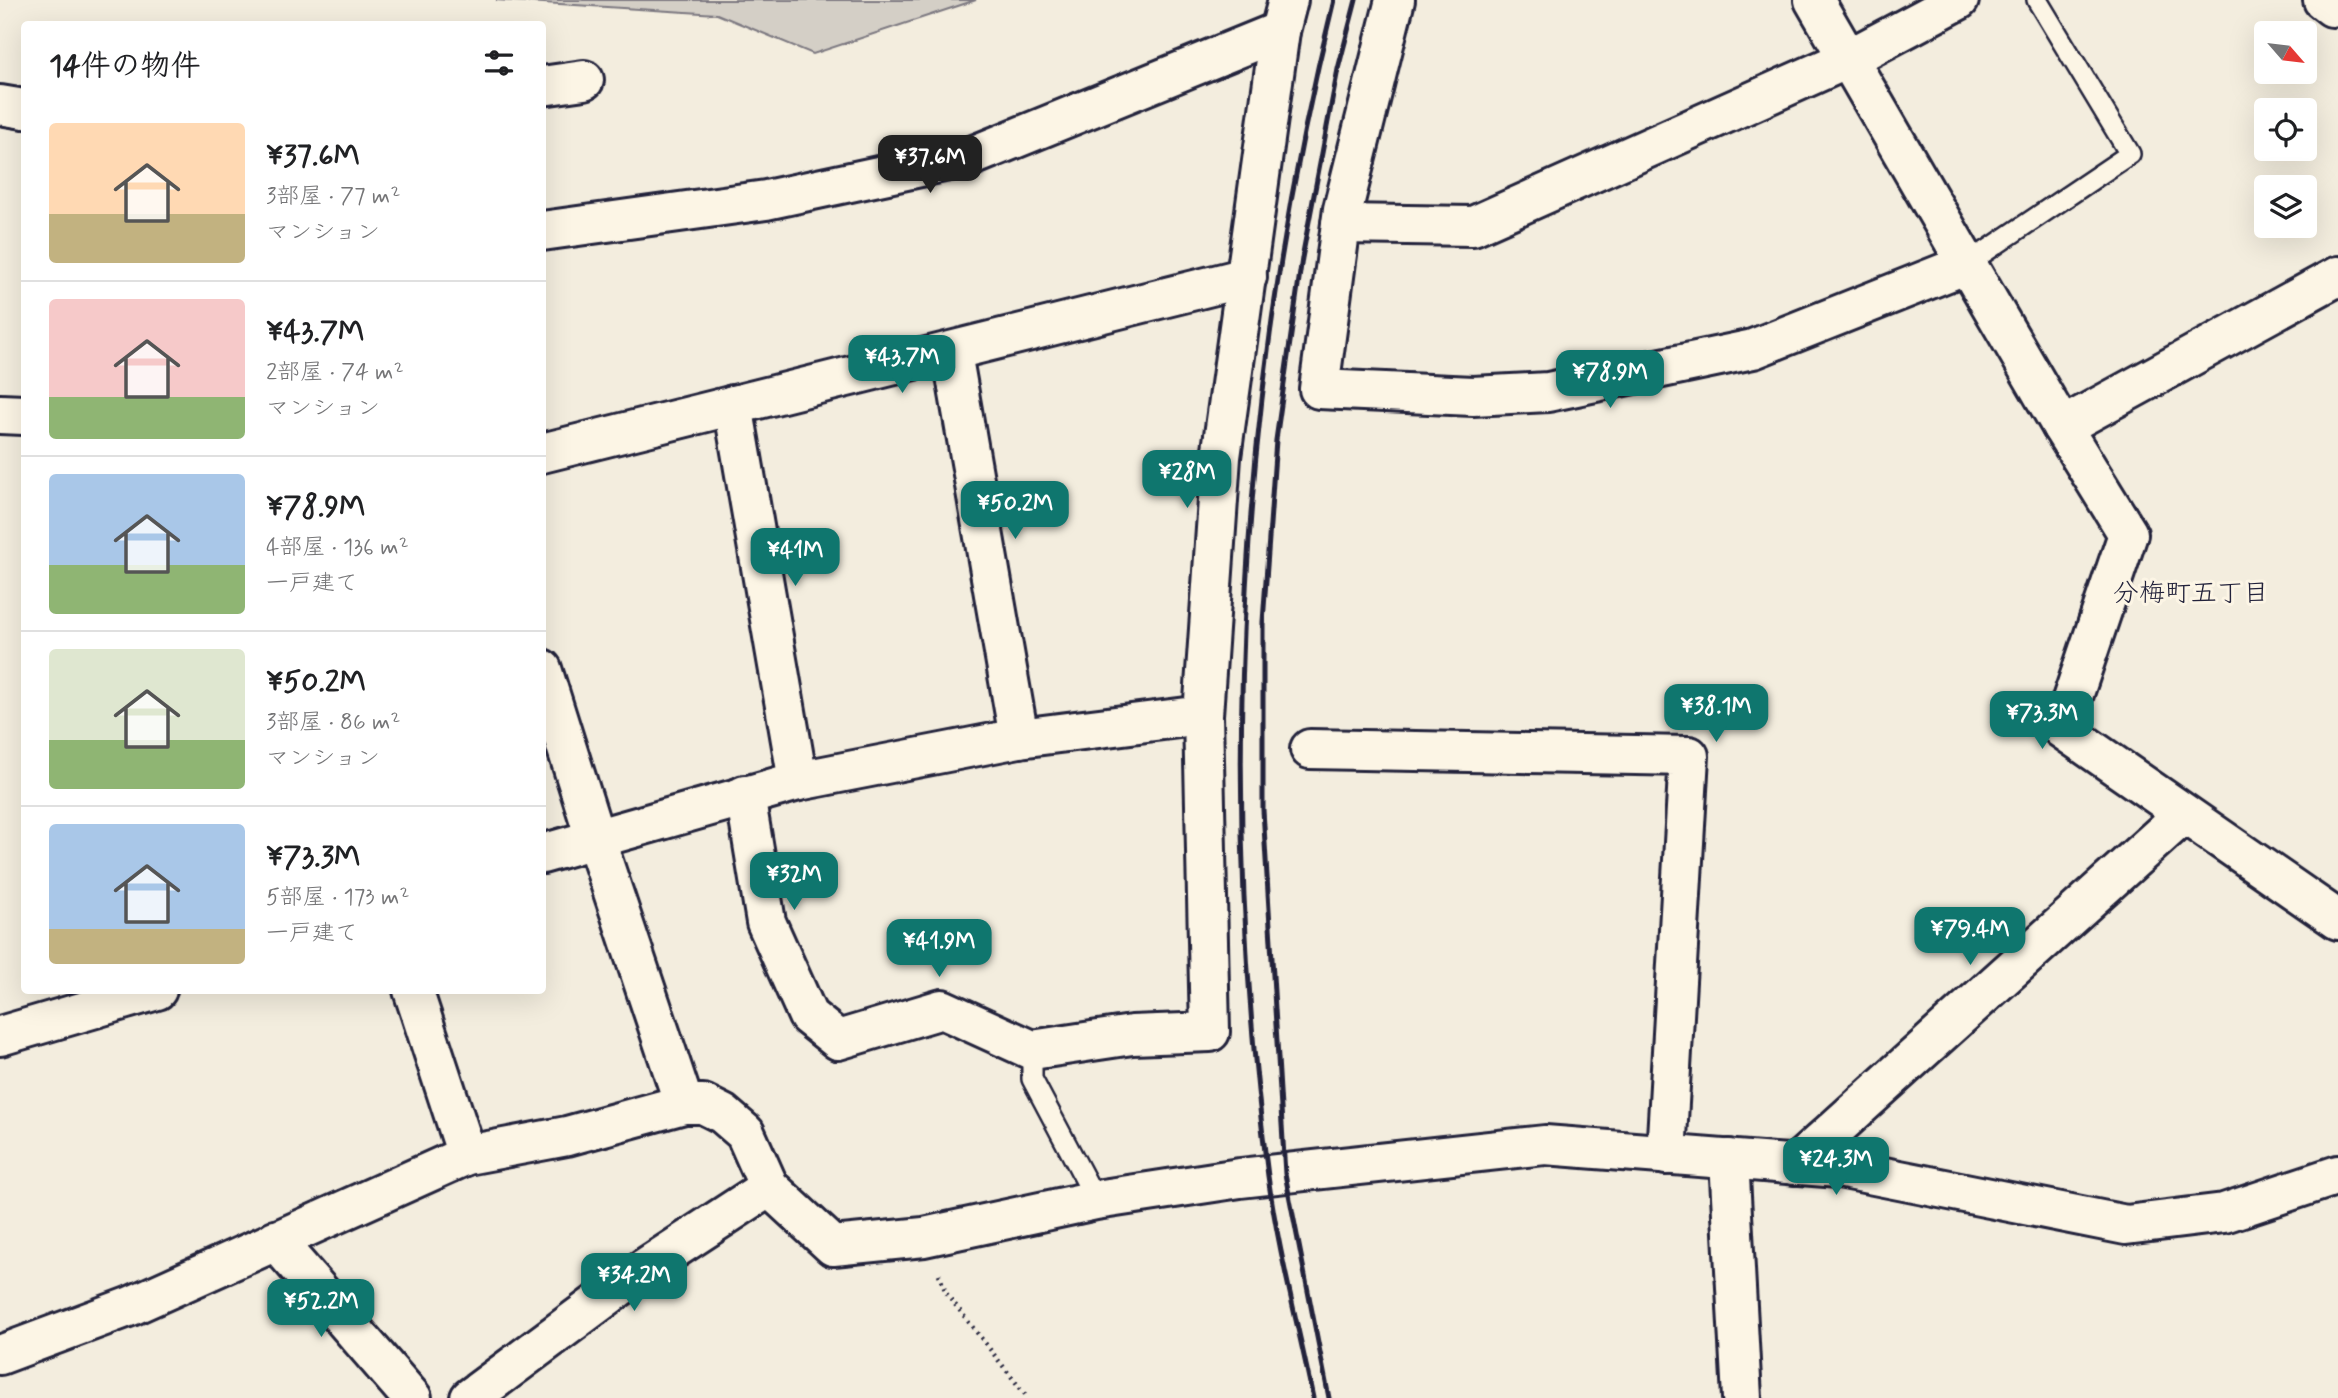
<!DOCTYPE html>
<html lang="ja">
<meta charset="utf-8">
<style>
body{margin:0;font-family:Mynerve,"Klee One",sans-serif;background:#f6f6f6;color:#202124;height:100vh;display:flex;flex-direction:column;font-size:26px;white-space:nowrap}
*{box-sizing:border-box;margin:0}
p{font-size:23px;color:#757577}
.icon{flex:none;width:38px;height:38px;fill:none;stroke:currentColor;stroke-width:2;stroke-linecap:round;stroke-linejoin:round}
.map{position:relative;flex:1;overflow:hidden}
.sheet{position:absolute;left:21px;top:21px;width:525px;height:973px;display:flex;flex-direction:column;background:#fff;border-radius:7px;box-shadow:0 7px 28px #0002}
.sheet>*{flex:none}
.needle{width:46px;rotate:118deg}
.tools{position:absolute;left:2254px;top:21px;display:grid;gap:14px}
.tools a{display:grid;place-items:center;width:63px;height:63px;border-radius:7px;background:#fff;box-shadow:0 7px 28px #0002;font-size:35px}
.price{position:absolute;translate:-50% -60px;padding:0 16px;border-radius:14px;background:#0f766e;color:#fff;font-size:23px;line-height:46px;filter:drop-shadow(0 2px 4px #0008)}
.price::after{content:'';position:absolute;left:50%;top:42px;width:21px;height:16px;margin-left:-10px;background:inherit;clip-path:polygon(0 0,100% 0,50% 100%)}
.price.selected{background:#222;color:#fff}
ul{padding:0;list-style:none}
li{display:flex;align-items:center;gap:21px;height:175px;padding:0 28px}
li+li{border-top:2px solid #e0e0e0}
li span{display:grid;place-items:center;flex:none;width:196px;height:140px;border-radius:7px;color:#555}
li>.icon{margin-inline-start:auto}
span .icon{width:84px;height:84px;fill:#fffc;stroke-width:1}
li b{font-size:30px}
h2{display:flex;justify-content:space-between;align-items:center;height:84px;padding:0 28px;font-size:30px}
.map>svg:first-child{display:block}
</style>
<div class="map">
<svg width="2338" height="1398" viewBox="0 0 2338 1398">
<rect width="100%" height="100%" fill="#f3edde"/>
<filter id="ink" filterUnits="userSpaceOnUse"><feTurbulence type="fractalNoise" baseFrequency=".0143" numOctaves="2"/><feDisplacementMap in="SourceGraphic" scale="14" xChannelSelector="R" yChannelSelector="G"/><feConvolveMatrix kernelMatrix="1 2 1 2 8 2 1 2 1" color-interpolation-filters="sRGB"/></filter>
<g filter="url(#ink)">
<path fill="#d4cfc6" stroke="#7b7880" stroke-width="2" d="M496,0H976L813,54L717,14Z"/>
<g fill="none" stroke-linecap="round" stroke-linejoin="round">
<defs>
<g id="service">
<path d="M1967,264L2130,154L2037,0"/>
<path d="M1032,1050V1079L1096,1200"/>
</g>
<g id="minor">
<path d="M1395,0L1343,209L1319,389L1473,396L1548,392L1753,349L1967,264L1814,0"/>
<path d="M2323,0L2332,7L2338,2"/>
<path d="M542,86L584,80"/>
<path d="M0,105L24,109"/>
<path d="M1341,224L1473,226L1850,58L1959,0"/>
<path d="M542,231L766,200L972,156L1280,31"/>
<path d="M1967,264L2062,427L2338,276"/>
<path d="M952,353L1019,738"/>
<path d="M733,405L798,781"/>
<path d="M0,414L24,415"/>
<path d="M2062,427L2128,534L2062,729L2338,920"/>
<path d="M542,453L1247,277"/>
<path d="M542,669L595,838L684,1104"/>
<path d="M1310,749L1689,756L1666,1155"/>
<path d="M745,795L766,922L808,1016L838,1040L942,1009L1032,1050L1132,1035L1210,1032L1203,715L1221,457L1280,31L1288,0"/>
<path d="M542,854L798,781L1019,738L1203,715"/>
<path d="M413,990L467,1155"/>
<path d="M0,1036L157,990"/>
<path d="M1729,1159L1742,1398"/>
<path d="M1795,1165L2184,814"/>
<path d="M275,1240L412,1398"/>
<path d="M0,1355L131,1306L467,1155L567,1136L684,1104H703L723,1114L745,1133L769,1187L833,1246L924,1237L1096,1200L1240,1178L1545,1145L1839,1168L2126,1225L2224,1213L2338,1175"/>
<path d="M470,1398L645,1268L769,1187"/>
</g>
</defs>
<use href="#service" stroke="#22223b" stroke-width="24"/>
<use href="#minor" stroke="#22223b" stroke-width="44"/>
<path stroke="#22223b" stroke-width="4.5" stroke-dasharray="2 5" stroke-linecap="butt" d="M939,1274L946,1293L1028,1398"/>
<use href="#service" stroke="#fcf5e5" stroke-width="19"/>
<use href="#minor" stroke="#fcf5e5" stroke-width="38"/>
<g stroke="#22223b" stroke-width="5">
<path d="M1313,1398C1298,1324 1278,1250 1268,1176C1217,786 1239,381 1334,0"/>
<path d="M1329,1398L1285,1174L1263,810V622L1276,440L1302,258L1338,69L1356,0"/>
</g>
</g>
</g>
<g text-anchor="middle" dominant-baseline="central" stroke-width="6" stroke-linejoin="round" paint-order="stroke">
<g font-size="26" fill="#22223b" stroke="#fcf5e5">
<text x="2191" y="594">分梅町五丁目</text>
</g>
</g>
</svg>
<div class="tools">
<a><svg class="needle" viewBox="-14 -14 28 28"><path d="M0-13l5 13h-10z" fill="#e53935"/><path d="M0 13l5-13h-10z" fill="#757577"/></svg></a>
<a><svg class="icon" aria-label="locate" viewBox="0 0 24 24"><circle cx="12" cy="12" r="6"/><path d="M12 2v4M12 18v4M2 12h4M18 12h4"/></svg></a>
<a><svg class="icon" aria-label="layers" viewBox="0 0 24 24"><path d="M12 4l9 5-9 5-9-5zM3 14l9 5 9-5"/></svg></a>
</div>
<b class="price selected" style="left:930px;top:195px">¥37.6M</b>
<b class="price" style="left:902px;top:395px">¥43.7M</b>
<b class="price" style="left:1610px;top:410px">¥78.9M</b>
<b class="price" style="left:1187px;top:510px">¥28M</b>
<b class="price" style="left:1015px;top:541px">¥50.2M</b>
<b class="price" style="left:795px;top:588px">¥41M</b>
<b class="price" style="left:1716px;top:744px">¥38.1M</b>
<b class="price" style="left:2042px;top:751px">¥73.3M</b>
<b class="price" style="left:794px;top:912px">¥32M</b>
<b class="price" style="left:1970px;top:967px">¥79.4M</b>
<b class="price" style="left:939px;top:979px">¥41.9M</b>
<b class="price" style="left:1836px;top:1197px">¥24.3M</b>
<b class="price" style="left:634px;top:1313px">¥34.2M</b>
<b class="price" style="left:321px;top:1339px">¥52.2M</b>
<section class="sheet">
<h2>14件の物件<svg class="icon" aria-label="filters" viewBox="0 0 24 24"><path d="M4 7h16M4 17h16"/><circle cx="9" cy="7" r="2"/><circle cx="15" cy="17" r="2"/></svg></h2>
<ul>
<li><span style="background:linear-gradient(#ffd9b3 65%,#c2b280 0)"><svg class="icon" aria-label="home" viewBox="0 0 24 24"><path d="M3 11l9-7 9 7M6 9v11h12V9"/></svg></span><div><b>¥37.6M</b><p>3部屋 · 77 m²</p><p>マンション</p></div></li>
<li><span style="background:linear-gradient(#f6c9c9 70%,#8fb573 0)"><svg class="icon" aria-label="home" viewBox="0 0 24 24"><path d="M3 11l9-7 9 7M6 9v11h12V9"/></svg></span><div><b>¥43.7M</b><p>2部屋 · 74 m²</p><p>マンション</p></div></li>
<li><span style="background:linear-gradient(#a9c7e8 65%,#8fb573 0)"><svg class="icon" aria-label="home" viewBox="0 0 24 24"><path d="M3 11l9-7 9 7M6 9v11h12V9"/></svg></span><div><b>¥78.9M</b><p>4部屋 · 136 m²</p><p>一戸建て</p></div></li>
<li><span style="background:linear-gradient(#dfe7d0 65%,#8fb573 0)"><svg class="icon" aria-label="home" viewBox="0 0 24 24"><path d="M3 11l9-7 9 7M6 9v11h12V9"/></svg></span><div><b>¥50.2M</b><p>3部屋 · 86 m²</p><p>マンション</p></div></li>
<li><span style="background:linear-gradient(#a9c7e8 75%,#c2b280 0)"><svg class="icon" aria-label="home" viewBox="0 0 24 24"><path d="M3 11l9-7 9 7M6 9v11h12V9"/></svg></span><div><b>¥73.3M</b><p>5部屋 · 173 m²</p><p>一戸建て</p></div></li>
</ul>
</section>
</div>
